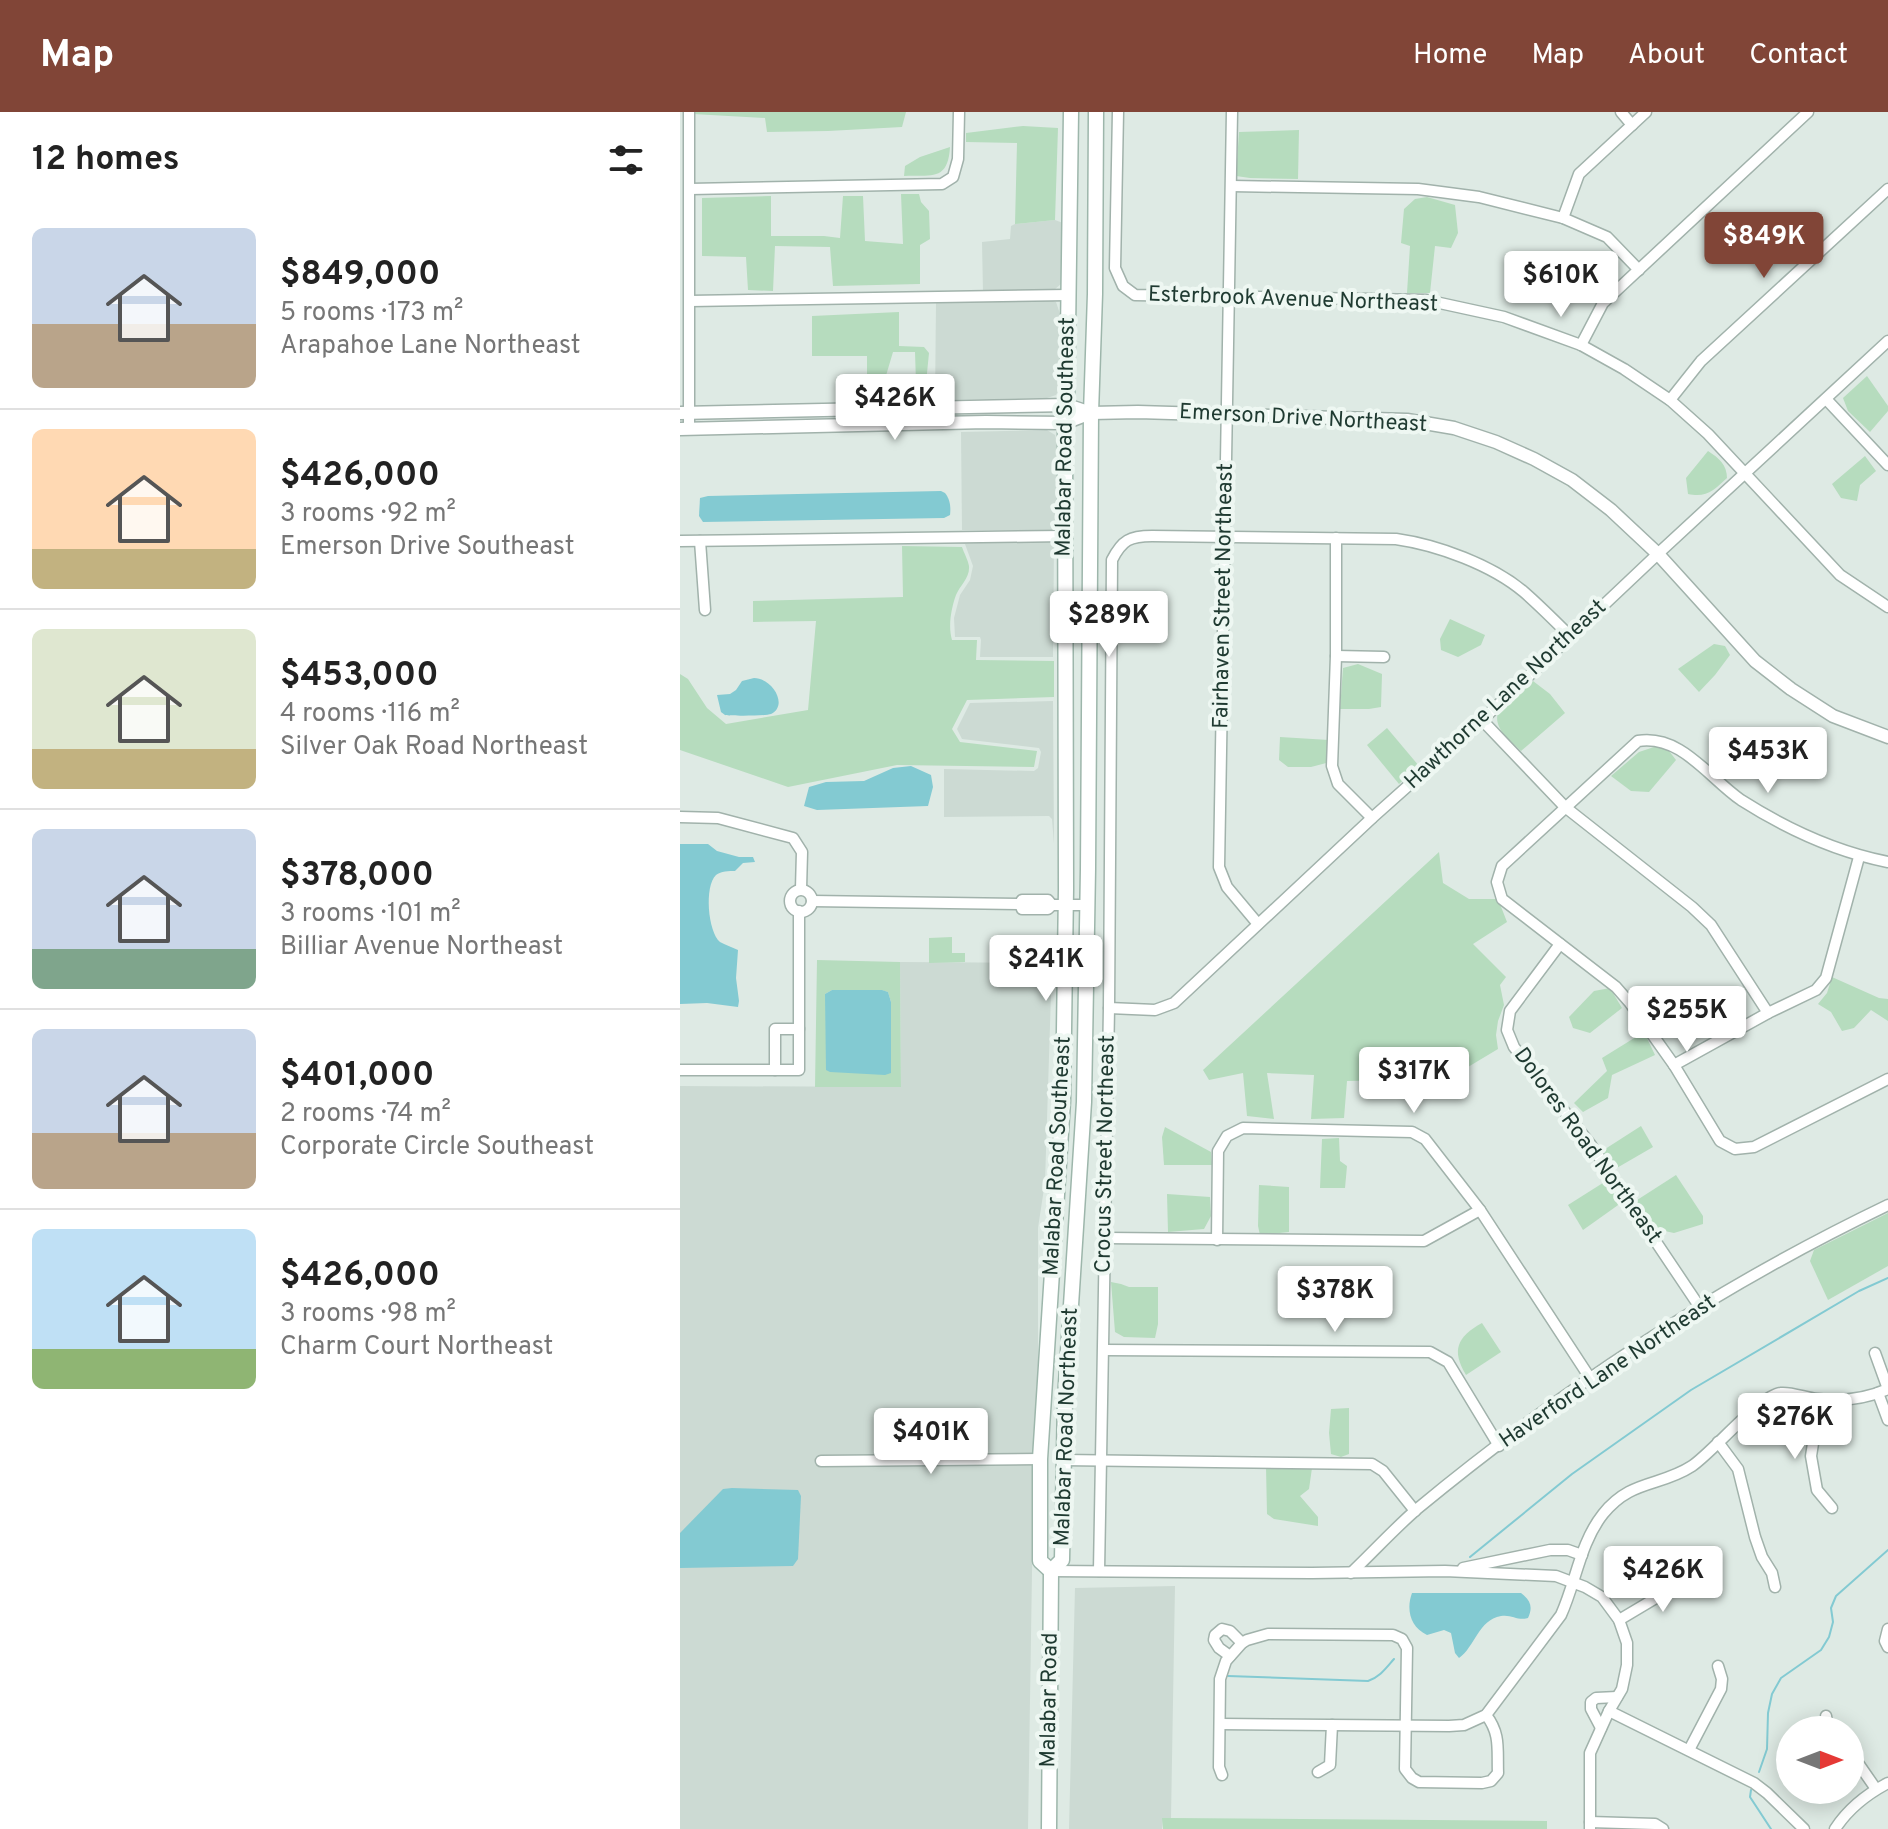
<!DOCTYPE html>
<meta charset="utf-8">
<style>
body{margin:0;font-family:Overpass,sans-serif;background:#f2f2f2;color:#222;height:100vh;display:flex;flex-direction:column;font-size:30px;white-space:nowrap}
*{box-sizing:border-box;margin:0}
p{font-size:26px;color:#767676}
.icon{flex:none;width:44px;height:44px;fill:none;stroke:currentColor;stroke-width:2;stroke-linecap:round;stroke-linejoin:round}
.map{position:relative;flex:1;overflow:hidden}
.details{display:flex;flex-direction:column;background:#fff;width:680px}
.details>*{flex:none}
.needle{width:52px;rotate:90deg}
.buttons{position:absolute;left:1096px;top:1604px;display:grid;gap:16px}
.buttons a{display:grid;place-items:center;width:88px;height:88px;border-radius:50%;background:#fff;box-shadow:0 4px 20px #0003;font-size:40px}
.price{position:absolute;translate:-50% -68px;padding:0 18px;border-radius:8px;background:#fff;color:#222;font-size:26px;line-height:52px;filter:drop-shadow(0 2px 4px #0008)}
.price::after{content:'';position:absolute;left:50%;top:48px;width:24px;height:18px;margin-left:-12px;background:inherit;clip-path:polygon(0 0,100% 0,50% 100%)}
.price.on{background:#814537;color:#fff}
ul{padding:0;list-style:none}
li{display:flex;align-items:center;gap:24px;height:200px;padding:0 32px}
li+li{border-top:2px solid #e0e0e0}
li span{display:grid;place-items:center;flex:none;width:224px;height:160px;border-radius:12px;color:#555}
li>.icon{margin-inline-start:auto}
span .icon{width:96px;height:96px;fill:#fffc;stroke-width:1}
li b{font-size:34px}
h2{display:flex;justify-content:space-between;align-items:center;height:96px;padding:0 32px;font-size:34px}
header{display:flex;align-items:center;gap:48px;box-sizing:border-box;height:112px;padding:0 40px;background:#814537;color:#fff}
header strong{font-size:38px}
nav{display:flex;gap:44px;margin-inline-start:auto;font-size:28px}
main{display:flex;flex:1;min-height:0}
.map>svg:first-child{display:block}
</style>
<header>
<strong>Map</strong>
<nav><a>Home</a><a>Map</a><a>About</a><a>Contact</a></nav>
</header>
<main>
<section class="details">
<h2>12 homes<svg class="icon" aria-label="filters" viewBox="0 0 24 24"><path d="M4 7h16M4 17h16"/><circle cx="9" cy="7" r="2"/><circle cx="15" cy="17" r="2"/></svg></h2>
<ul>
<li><span style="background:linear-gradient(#c9d6e8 60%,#b9a48a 0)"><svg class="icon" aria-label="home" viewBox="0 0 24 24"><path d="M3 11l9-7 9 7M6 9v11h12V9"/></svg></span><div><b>$849,000</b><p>5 rooms · 173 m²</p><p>Arapahoe Lane Northeast</p></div></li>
<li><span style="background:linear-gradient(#ffd9b3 75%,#c2b280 0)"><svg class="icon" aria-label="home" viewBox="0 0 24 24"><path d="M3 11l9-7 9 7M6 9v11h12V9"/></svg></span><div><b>$426,000</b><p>3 rooms · 92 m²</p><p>Emerson Drive Southeast</p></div></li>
<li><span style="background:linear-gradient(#dfe7d0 75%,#c2b280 0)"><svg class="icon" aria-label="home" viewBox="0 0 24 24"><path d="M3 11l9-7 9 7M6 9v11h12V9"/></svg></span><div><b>$453,000</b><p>4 rooms · 116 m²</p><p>Silver Oak Road Northeast</p></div></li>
<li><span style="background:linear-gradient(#c9d6e8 75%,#7fa58c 0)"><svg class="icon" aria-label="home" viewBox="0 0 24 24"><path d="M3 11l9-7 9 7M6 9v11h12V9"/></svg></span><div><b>$378,000</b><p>3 rooms · 101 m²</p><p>Billiar Avenue Northeast</p></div></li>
<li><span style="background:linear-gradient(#c9d6e8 65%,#b9a48a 0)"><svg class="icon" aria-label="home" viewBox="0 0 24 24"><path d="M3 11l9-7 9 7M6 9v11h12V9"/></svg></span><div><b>$401,000</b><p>2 rooms · 74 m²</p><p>Corporate Circle Southeast</p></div></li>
<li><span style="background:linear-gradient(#bfe0f5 75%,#8fb573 0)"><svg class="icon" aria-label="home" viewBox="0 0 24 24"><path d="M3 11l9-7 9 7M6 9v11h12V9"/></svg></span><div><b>$426,000</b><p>3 rooms · 98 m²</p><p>Charm Court Northeast</p></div></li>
</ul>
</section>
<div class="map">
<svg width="1208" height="1717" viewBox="0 0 1208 1717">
<rect width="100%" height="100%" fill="#deeae4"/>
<g fill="#ccdad3">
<path d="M375,108L383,111L382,171L374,178L303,180L302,130L330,127L331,114L335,112Z"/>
<path d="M367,187L376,190L381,205V274L376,283L367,286L255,288L256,190Z"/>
<path d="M367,318L375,323L378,335L377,412L375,418H282L281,320Z"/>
<path d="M374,429L373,545H300L301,528L300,525H275L274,506L280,483L290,468L293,454L285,432L263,430Z"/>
<path d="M373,589L374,732L372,707L369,704L264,705V657L354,659L358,656L361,640L359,636L282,627L277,617L290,591Z"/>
<path d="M220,850L372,851L365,1070L358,1116V1251L354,1332L348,1717H0V974L221,975Z"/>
<path d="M495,1474L491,1706H483L482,1717H389L395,1476Z"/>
</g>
<g fill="#b6dcbe" fill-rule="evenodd">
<path d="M13,0H226L222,15L148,19L87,20L85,6L13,2Z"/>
<path d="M343,14L378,16L375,108L335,112L337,31L286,30V21Z"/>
<path d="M619,18L618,67L570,66L556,64L559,20Z"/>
<path d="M270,35C268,69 252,63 224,64L225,54L240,45Z"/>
<path d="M221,82H239L241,90L249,99L250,127L240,133V172L153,174L150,135L95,134L93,179L68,178L66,145L22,144V86L91,84V124H144L160,126L163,84H183L185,129L223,132Z"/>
<path d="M747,85L775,93L778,121L771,136L755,134L750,181H727L730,134L721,131L724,97L735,87Z"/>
<path d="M219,200V234L244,235L249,241L246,271H236L235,240H213L202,277H187V244H132V204Z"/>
<path d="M1187,264L1208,294V299L1190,320L1168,299L1163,286Z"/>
<path d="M1028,339C1039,346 1047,353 1047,366C1034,378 1027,386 1008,382L1006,366Z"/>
<path d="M1185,344L1196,359L1180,373L1177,389L1161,386L1152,372Z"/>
<path d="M222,434L282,435C284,441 288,448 289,454C290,466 280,473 276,483C271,497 268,514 272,528H297L296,548L374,549V585L287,588L272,617L280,630L357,639L354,655L217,653L108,675L0,638V562L8,567L27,596L46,612L128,598L136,509L73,510V489L223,485Z"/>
<path d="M770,507L805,523L801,533L778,545L761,538L760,527Z"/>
<path d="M1034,532L1045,534L1050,543L1035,563L1019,580L998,557Z"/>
<path d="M678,552L702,562L701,595L689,597H660L663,556Z"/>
<path d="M853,569L870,582L885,601L841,639C830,628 813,617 818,600Z"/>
<path d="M707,616L739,654L719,672L687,633Z"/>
<path d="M600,625L649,628L650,650L631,655H608L599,648Z"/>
<path d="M974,635H986L996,648L969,680L951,679L931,664L959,640Z"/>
<path d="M759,740L763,771L789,787H818L827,810L793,832L826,865L820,873L824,893L818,909L816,923L818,937L768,967L667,969L664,1006L631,1007L634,963L587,961L594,1007L567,1004L563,961L529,968L523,958Z"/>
<path d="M272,825V841H285V850L249,851V826Z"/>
<path d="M137,848L220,850L221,975H135ZM152,878H201L208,880L211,890L210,961L145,882Z"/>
<path d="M1152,865L1199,886L1208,887V909L1191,898L1174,916L1162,919L1151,900L1138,892L1147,881Z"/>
<path d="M930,876L942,896L910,921L893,916L889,905L914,879Z"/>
<path d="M964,920L975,943L932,963L928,986L903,1000L894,991L927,959L922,946Z"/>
<path d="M961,1014L973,1035L935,1057L922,1039Z"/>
<path d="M485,1015L531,1040L532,1053H484L482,1025Z"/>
<path d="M659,1026L660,1049L667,1054L665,1076H640L642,1027Z"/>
<path d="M996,1063L1023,1104V1112L994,1121L971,1116L954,1090Z"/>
<path d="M926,1069L941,1091L903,1118L888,1093Z"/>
<path d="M579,1073L609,1075V1120L580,1123L578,1114Z"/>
<path d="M487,1082L530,1085L531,1104L524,1117L488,1120Z"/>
<path d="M1208,1101V1154L1148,1188L1130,1149L1134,1138Z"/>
<path d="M431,1170L441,1172L449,1175H478V1212L475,1226L444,1225L435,1220Z"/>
<path d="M802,1211L821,1240L786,1263C771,1238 777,1225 802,1211Z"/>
<path d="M669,1296V1342L661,1345L651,1342L649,1321L651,1297Z"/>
<path d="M586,1355L632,1356L629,1377L620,1384L638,1405V1414L594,1407L587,1402Z"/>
<path d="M482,1706H491L867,1709V1717H483Z"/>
</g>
<g fill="#83cad2">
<path d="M261,379L265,381C270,387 271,395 270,403L264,406L23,410L19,404L20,386L28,384Z"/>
<path d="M74,566C92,566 109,593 91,602C85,604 52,604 45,603L41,600L37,583L50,582L56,578L62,569Z"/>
<path d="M231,654L251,663L253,675L248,694L137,698L124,694L129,675L146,670L184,669L213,656Z"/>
<path d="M0,732H28L37,739L59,745H73L75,750L63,751L55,759C49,759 41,759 36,763C24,774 28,820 40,830C45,833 52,835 58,838L56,866L59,889L58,895L27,891L0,892Z"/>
<path d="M152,878H202L208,880L211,890V961L205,963L150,960L146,958L145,882Z"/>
<path d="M52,1376L118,1378L121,1384L118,1447L113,1454L0,1456V1421L43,1377Z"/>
<path d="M732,1481H841C851,1489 853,1495 848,1506C838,1509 831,1502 821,1504C798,1508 795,1535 779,1546L775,1541L771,1521L764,1518L747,1523C730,1515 726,1497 732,1481Z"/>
</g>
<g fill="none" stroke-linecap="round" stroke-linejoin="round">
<g stroke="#83cad2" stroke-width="2">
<path d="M790,1445L892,1362L1011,1278L1179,1179L1208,1166"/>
<path d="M548,1564L688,1569C700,1565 706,1556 714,1547"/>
<path d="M1079,1660L1087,1637L1088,1601L1092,1582L1101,1566L1141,1538L1149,1525L1153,1510L1151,1496L1156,1484L1208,1438"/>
<path d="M1071,1678L1070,1685L1091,1717"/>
</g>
<defs>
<g id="minor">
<path d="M438,0L435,156L443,174L455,183L746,188L824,205L901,233L944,257L990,288L1028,322L1160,463L1208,495"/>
<path d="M552,0L539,755L547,775L578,812"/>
<path d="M941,0L952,13"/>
<path d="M552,74L738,77L799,85L883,106L927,125L959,158"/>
<path d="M10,77L262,72L273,65L278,47L279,0"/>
<path d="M883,106L899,62L966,0"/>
<path d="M10,189L388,183"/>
<path d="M901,233L923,191L1128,0"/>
<path d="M1146,287L1208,353"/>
<path d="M990,288L1021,249L1208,77"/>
<path d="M9,317V0"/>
<path d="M656,426V544L652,654L658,672L692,706"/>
<path d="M0,429L384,424"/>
<path d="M20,429L25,498"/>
<path d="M656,544L704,545"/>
<path d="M802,608L885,695L1012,795L1031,813L1088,901"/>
<path d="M0,705L38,706L113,726L122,740L121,777"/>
<path d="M1208,750C1157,740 1105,716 1061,688C1029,666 1001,622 958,629L822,754L817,770L822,787L936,875L950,891L994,953L1040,1029L1055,1037L1074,1035L1208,967"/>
<circle cx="121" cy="789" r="11"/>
<path d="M132,789L340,792L342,797H368L372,793H408"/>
<path d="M340,792L342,788H368L372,793"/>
<path d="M880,832L830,899L827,918L834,935L911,1033L1019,1194"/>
<path d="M429,896L475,898L494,891L692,706L802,608L983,437L1208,229"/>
<path d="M994,953L1088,901L1136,878L1146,866L1179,745"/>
<path d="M0,958H119V799"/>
<path d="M95,958V917H119"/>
<path d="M425,1126L744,1129L800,1098"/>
<path d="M537,1128L538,1039L547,1024L563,1016L732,1020L745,1027L800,1098L910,1266"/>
<path d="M424,1238L750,1240L768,1250L819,1334"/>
<path d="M1198,1281L1208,1308"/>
<path d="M1140,1288L1131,1344L1137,1378L1152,1396"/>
<path d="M1038,1330L1058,1357L1075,1425L1082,1445L1092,1461L1095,1475"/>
<path d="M383,1348L692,1352L703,1359L735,1399"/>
<path d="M141,1349L360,1347"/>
<path d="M783,1456L870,1438H888L902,1443"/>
<path d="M371,1459L632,1461L765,1459L876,1464L905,1475L922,1485L939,1508L947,1531V1553L942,1577L929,1599L910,1641V1717"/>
<path d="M419,1459L429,896L432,448C442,428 450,424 472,424L716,427C758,433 812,453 844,480C860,494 875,509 890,524"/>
<path d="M671,1461C693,1440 714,1417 737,1397C881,1278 1039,1174 1208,1093"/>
<path d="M939,1508L986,1480L994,1465"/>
<path d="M1208,1517L1205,1529L1208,1535"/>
<path d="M550,1544L539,1536L534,1528L535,1523L542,1517L550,1519L562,1531"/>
<path d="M929,1599L1074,1671L1087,1681L1124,1717"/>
<path d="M1146,1604L1148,1618"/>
<path d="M540,1612L769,1614L784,1613L806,1603L881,1503C896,1470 900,1431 923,1402C951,1367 980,1375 1012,1354C1033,1340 1080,1283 1101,1281C1112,1280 1126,1286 1137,1287C1162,1290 1185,1287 1208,1277L1195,1241"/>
<path d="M921,1616L911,1597V1590L916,1586L937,1585"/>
<path d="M1009,1638L1041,1577L1042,1567L1038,1554"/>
<path d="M1170,1645L1178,1651L1196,1677"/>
<path d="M638,1660L650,1653L652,1613"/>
<path d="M542,1663L539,1655L540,1567L546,1549L562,1531L567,1528L588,1522L713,1523L722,1527L727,1536L725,1657L732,1666L739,1670L802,1671L811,1669L818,1661C817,1638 821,1622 806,1603"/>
<path d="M910,1710L975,1712L983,1717"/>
<path d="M1155,1717C1168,1697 1187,1682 1208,1671"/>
</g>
<g id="tertiary">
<path d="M0,301L387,293L411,301L458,300L727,308L774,316L816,330L854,347L892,368L931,398L978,442L1075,549L1111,577L1153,604L1208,625"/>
<path d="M0,317L306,310L385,311L411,301"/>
</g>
<g id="secondary">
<path d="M371,1459L360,1449V1347L383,989L386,777L385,311L387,293L391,0"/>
<path d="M371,1459L382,1448L385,1287L404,990L408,757L411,301L415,182L416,0"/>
<path d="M369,1717L371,1459"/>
</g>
</defs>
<use href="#minor" stroke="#a1b2ab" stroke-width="13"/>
<use href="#tertiary" stroke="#a1b2ab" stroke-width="15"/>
<use href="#secondary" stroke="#9db6ab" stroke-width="17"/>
<use href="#minor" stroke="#fff" stroke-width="10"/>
<use href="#tertiary" stroke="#fff" stroke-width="12"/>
<use href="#secondary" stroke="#fff" stroke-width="14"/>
</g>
<g text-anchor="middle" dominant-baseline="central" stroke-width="8" stroke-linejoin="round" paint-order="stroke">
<g font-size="22" fill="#1f3a31" stroke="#eef7f2">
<text transform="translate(613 188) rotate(2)">Esterbrook Avenue Northeast</text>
<text transform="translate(623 307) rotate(3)">Emerson Drive Northeast</text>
<text transform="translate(386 325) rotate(-89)">Malabar Road Southeast</text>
<text transform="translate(544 484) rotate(-89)">Fairhaven Street Northeast</text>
<text transform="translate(826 583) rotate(-43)">Hawthorne Lane Northeast</text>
<text transform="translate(907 1034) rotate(54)">Dolores Road Northeast</text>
<text transform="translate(426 1042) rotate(-89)">Crocus Street Northeast</text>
<text transform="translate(378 1044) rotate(-87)">Malabar Road Southeast</text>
<text transform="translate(928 1260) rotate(-34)">Haverford Lane Northeast</text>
<text transform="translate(387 1315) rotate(-88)">Malabar Road Northeast</text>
<text transform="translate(370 1588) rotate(-89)">Malabar Road</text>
</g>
</g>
</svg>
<div class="buttons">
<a><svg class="needle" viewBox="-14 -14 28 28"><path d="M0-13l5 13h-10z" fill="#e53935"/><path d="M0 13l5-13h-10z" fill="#767676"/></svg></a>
</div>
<b class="price on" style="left:1084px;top:168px">$849K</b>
<b class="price" style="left:881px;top:207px">$610K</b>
<b class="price" style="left:215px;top:330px">$426K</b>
<b class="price" style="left:429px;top:547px">$289K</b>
<b class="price" style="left:1088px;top:683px">$453K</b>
<b class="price" style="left:366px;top:891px">$241K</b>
<b class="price" style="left:1007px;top:942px">$255K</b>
<b class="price" style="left:734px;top:1003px">$317K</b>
<b class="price" style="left:655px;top:1222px">$378K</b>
<b class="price" style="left:1115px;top:1349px">$276K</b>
<b class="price" style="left:251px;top:1364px">$401K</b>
<b class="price" style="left:983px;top:1502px">$426K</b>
</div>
</main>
